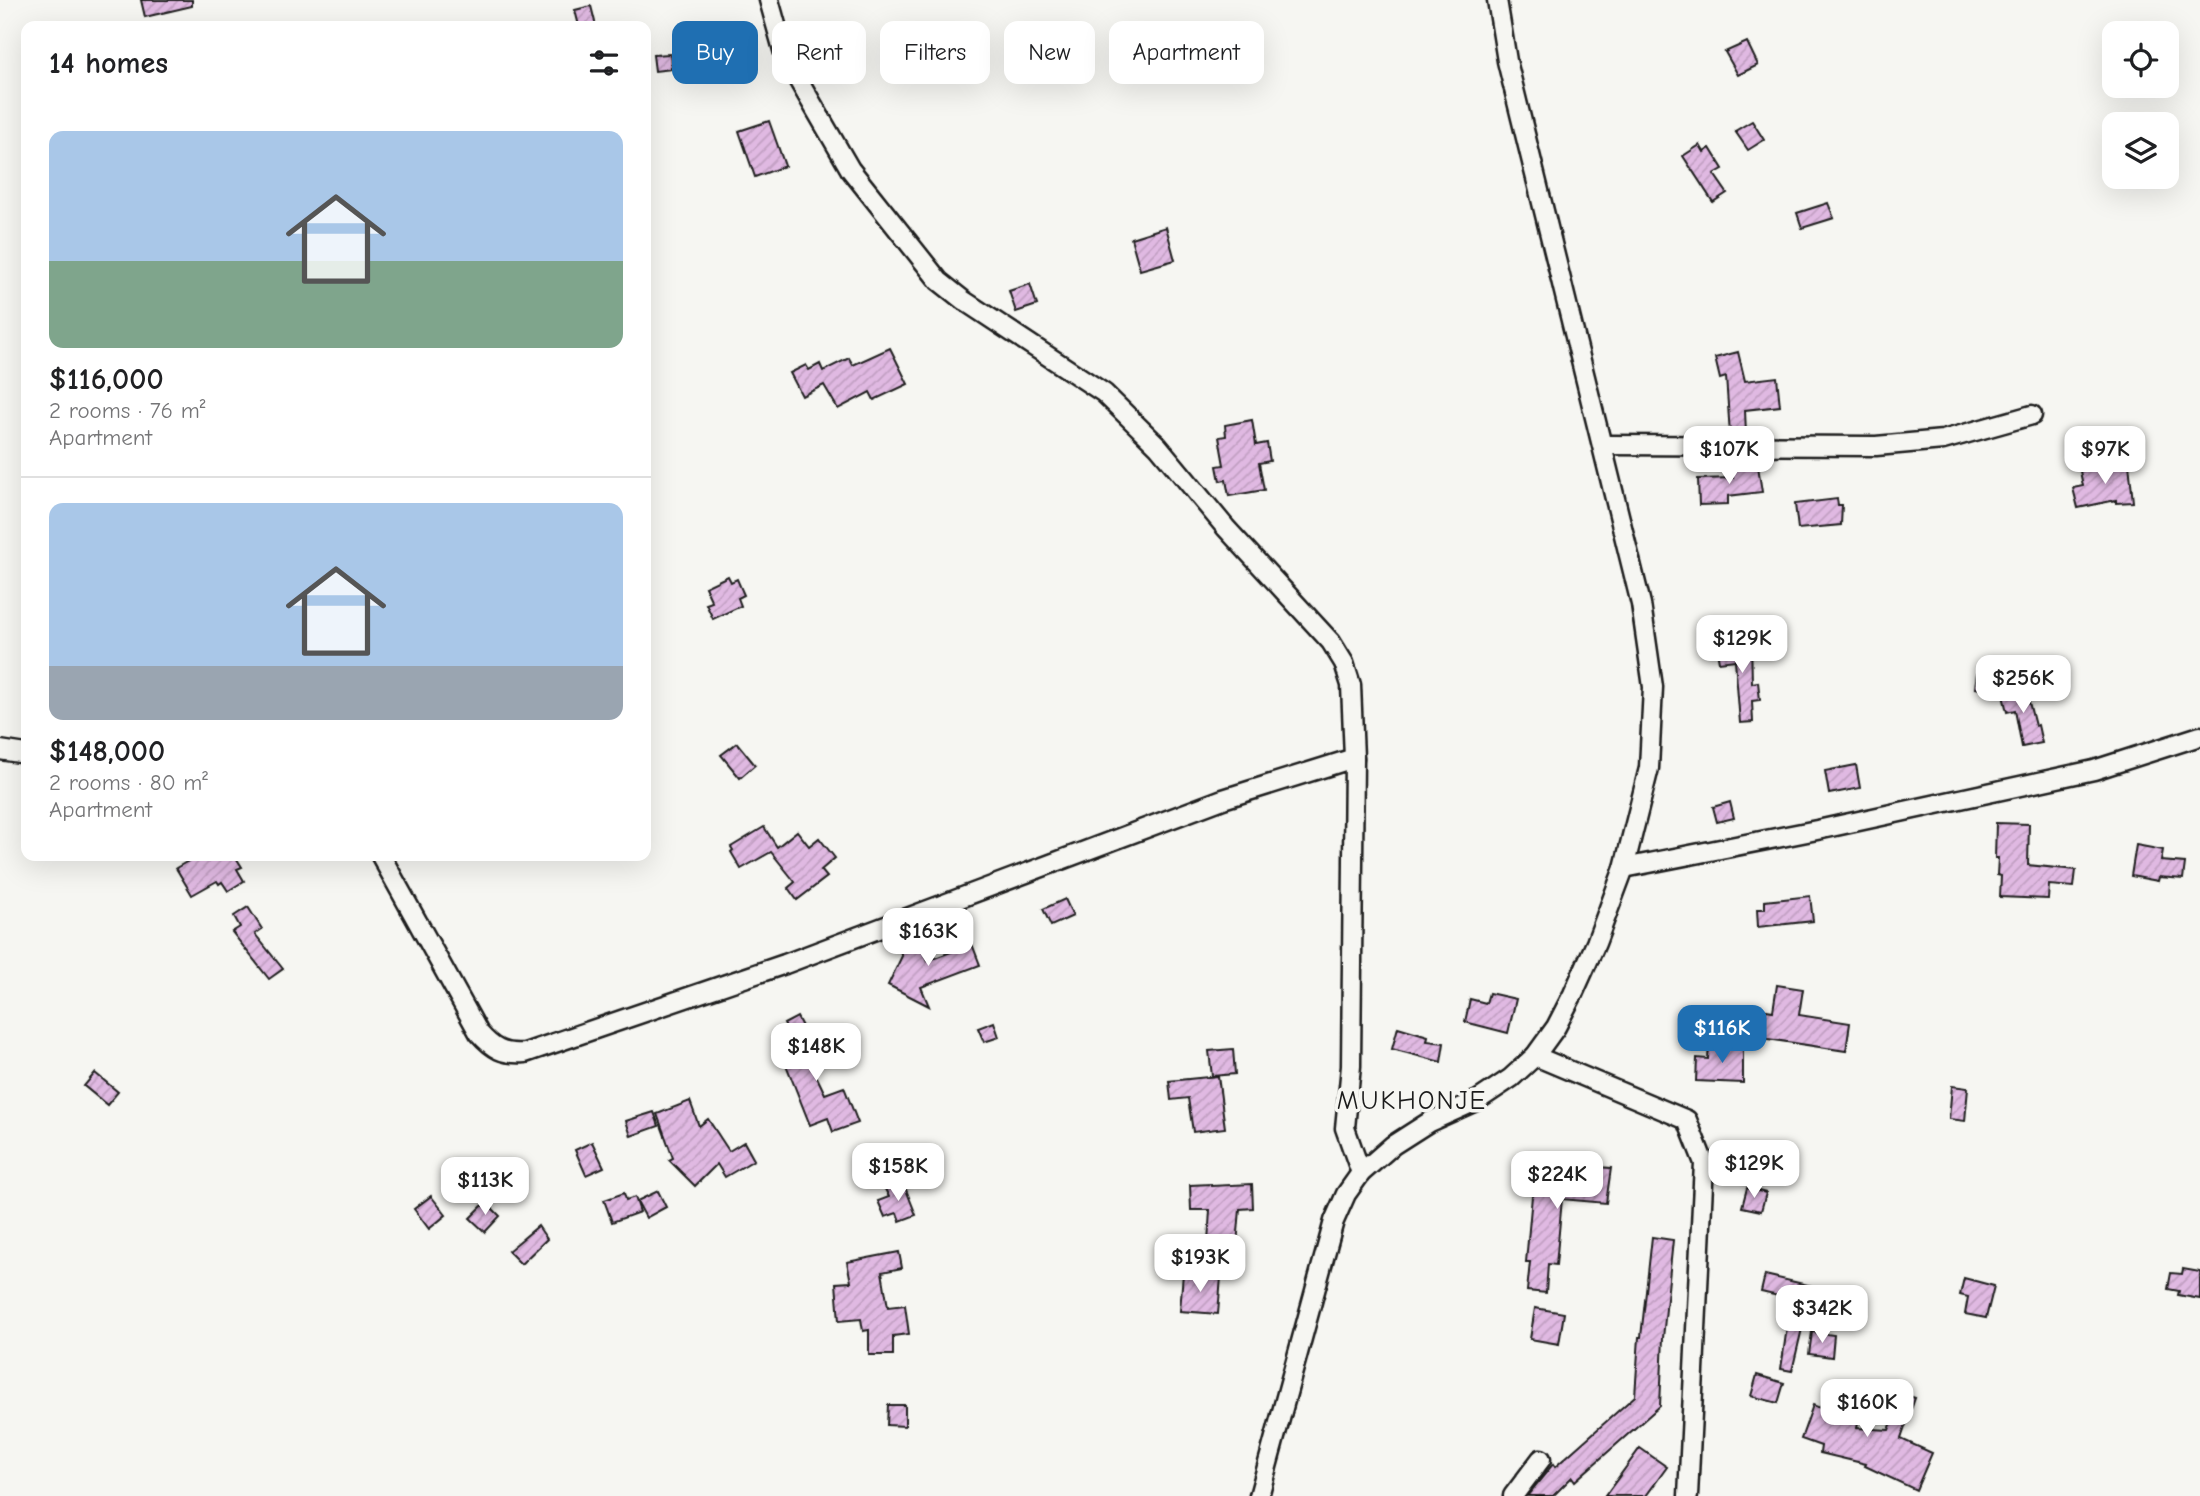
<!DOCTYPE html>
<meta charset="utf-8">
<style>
body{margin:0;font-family:"Comic Neue",sans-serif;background:#f6f6f6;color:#202124;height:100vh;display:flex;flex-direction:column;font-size:26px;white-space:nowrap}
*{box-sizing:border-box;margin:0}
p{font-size:23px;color:#757577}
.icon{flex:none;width:38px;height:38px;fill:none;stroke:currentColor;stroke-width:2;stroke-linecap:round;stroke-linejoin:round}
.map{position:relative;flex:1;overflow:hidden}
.drawer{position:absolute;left:21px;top:21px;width:630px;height:840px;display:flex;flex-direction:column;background:#fff;border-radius:14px;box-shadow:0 7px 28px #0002}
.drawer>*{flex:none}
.top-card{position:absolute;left:672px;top:21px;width:665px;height:63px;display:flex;gap:14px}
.controls{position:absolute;left:2102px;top:21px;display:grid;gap:14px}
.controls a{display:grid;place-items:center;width:77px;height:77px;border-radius:14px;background:#fff;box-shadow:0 7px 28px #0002;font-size:35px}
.price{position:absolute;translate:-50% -60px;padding:0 16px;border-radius:14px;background:#fff;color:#222;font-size:23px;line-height:46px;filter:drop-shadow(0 2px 4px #0008)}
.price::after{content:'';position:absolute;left:50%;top:42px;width:21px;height:16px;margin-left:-10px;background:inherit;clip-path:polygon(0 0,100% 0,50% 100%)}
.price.selected{background:#1f6fb2;color:#fff}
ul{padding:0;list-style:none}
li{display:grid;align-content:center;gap:14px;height:371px;padding:0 28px}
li+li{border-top:2px solid #e0e0e0}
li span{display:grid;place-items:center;height:217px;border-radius:14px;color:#555}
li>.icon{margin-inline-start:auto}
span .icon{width:126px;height:126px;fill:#fffc;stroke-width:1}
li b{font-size:30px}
h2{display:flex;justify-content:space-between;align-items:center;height:84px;padding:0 28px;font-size:30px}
.pill{padding:0 24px;border-radius:14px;background:#fff;box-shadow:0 7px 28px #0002;font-size:24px;line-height:63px}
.pill.selected{background:#1f6fb2;color:#fff}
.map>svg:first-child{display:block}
</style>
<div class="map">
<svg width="2200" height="1496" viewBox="0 0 2200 1496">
<defs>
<pattern id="building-hatch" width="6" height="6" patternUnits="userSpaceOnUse" patternTransform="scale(1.75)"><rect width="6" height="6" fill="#e0b9e2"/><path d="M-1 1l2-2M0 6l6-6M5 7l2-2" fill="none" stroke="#c09ec1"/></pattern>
</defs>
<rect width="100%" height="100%" fill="#f6f6f2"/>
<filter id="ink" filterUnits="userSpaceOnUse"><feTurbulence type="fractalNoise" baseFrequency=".0143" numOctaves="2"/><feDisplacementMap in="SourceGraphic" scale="14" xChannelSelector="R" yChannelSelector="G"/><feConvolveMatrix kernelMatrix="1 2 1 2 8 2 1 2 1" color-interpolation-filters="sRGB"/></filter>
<g filter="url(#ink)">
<g fill="url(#building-hatch)" stroke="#1c1c1c" stroke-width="2">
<path d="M141,0H192V6L145,17Z"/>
<path d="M591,6L596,26H579L575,10Z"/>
<path d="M1747,42L1758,65L1738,75L1725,52Z"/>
<path d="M670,54L671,69L655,71L653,55Z"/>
<path d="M769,121L785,166L755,177L739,131Z"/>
<path d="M1752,121L1764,140L1748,150L1735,131Z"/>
<path d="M1700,145L1704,152L1710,148L1723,169L1714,174L1727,193L1713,202L1683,156Z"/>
<path d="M1828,203L1834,218L1802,228L1797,213Z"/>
<path d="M1166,227L1175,260L1140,270L1131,238Z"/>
<path d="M1030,284L1037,305L1016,312L1009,291Z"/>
<path d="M890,348L908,384L874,400L870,392L838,409L824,385L802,396L790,373L806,365L809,370L820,364L823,371L849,358L853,365Z"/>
<path d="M1738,352L1745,381L1777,377L1780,406L1745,410L1746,434H1730L1726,377L1720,379L1715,358Z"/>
<path d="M1252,420L1256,445L1267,443L1270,461L1259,463L1264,490L1229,496L1226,480L1220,481L1217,466L1224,465L1219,437L1226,436L1225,425Z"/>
<path d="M2113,464H2129L2133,502L2116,503V500L2078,508L2073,488L2083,486L2080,471Z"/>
<path d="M1758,466L1762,492L1728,496V504L1699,505L1698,479L1733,478L1731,469Z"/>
<path d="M1837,499L1838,505H1842L1841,525L1798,529L1795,504Z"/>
<path d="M728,576L731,582L737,579L744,595L738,598L741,606L713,619L706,604L712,602L705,587Z"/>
<path d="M1751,640L1752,683L1758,682L1760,700L1752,701L1753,722L1740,723L1735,660L1719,662L1716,644Z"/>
<path d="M1977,673L1999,677L1997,692L1975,688Z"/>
<path d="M2025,686L2035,726L2038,725L2042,743L2022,747L2015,710L2007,712L2002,691Z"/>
<path d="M737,743L755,765L740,778L721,755Z"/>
<path d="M1856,765L1860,788L1829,794L1825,771Z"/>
<path d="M1730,802L1734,818L1717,822L1713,807Z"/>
<path d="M1996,823L2029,824L2028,865L2076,870L2074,887L2049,885L2048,899L2000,897L2001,876L1997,875L1998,858H1995Z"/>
<path d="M764,827L777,847L797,831L809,846L819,838L835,858L821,870L827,877L797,900L788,888L795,882L771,852L741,869L731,852L733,850L731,847Z"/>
<path d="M2136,845L2163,850L2161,861L2185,863L2183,879L2159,877L2158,881L2131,876Z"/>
<path d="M197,856H235L242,867L237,869L244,881L228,891L222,882L219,884L217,881L192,895L176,868Z"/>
<path d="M1810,896L1813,921L1758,927L1757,909H1765V901Z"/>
<path d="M1065,899L1073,916L1051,926L1043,909Z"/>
<path d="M248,907L262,929L255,934L283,969L269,979L232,932L240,927L234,916Z"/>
<path d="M918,938L927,961L972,944L980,965L921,987L929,1006L888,985L902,956L898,946Z"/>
<path d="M1777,985L1803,989L1799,1015L1850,1023L1846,1051L1761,1038L1766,1010L1773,1011Z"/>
<path d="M1489,993L1516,999L1508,1033L1465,1022L1470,999L1486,1003Z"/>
<path d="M797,1017L809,1040L829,1053L815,1073L825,1094L844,1087L858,1123L833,1132L828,1118L810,1125L785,1062L800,1055L784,1024Z"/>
<path d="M994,1022L999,1037L984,1042L978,1028Z"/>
<path d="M1398,1027L1428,1036L1427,1041L1444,1043L1441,1062L1392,1049Z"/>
<path d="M1709,1044L1743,1046V1083L1696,1081L1697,1058L1708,1059Z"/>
<path d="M1233,1049L1235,1074L1212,1076L1209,1051Z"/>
<path d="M95,1073L118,1092L107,1105L84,1086Z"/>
<path d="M1218,1076L1225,1128L1193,1132L1188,1098L1171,1100L1169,1081Z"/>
<path d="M1952,1086L1968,1088L1965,1121L1949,1119Z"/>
<path d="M690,1101L699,1126L708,1119L729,1151L744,1142L754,1160L725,1177L717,1164L695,1186L669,1160L673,1158L657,1114Z"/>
<path d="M654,1112L659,1126L631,1136L626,1121Z"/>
<path d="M592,1142L604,1167L586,1175L575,1150Z"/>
<path d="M1535,1163L1611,1168L1606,1203L1562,1199L1556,1265L1548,1264L1546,1293L1527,1291L1530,1262H1526Z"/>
<path d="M903,1182L916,1215L900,1221L897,1213L885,1217L878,1201L889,1197L885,1189Z"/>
<path d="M1211,1184V1186L1252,1184L1253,1208L1240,1209L1237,1245L1208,1242L1210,1210H1191L1190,1185Z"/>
<path d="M1747,1188L1766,1193L1761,1211L1742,1207Z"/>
<path d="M658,1191L666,1207L646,1218L637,1201Z"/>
<path d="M624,1193L626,1200L635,1197L640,1212L612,1222L604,1200Z"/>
<path d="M431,1196L446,1215L429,1229L414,1209Z"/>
<path d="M486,1202L500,1216L485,1232L470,1218Z"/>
<path d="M538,1226L547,1239L521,1264L508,1251Z"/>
<path d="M1652,1237L1673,1240L1663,1338L1660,1406L1575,1481L1572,1477L1553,1496H1527L1553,1464L1555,1467L1635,1396L1639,1337H1641Z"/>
<path d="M899,1252L902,1268L882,1272L888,1307L905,1305L909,1334L893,1336V1355H869V1330L863,1331L861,1319L839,1321L836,1283L851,1282L847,1262Z"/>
<path d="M2183,1269L2200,1272V1299L2178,1295L2179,1291L2168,1289L2171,1273L2182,1274Z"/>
<path d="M1183,1273L1221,1277L1218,1314L1180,1311Z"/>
<path d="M1765,1275L1812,1286L1792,1371L1781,1369L1791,1299L1761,1292Z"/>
<path d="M1964,1278L1994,1286L1986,1318L1965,1314L1968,1297L1960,1295Z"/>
<path d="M1535,1308L1564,1313L1559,1344L1530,1339Z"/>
<path d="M1812,1332L1834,1335L1832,1357L1809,1354Z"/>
<path d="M1757,1375L1784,1383L1778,1403L1751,1396Z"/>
<path d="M1827,1390L1863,1402L1857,1428L1889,1430L1902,1394L1915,1398L1901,1439L1932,1453L1916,1490L1865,1466L1866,1464L1820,1453L1821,1446L1801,1439L1813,1405L1820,1408Z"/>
<path d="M888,1405H905V1426L887,1425Z"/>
<path d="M1640,1448L1667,1467L1646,1496H1605Z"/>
</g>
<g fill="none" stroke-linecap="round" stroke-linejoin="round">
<defs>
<g id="minor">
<path d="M769,0L785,57L850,169L939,281L963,300L1104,393L1158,446L1226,528L1331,642L1344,663L1351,685L1354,758L1351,1066L1345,1128L1361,1173"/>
<path d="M1603,445L1876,446L1943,440L2032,415"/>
<path d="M0,750L26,754"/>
<path d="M381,856L479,1033C493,1049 503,1055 525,1053L785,964L1223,799L1354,758"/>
<path d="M1624,868L1822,829L2094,770L2200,736"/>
<path d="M1535,1056L1687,1120L1704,1163L1688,1496"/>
<path d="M1259,1496L1334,1221L1346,1194L1361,1173L1393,1145L1429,1122L1478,1100L1511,1078L1535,1056L1556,1027L1573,994L1596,943L1624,868L1649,768L1653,687L1641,604L1507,61L1497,0"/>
<path d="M1513,1496L1541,1459"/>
</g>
</defs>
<use href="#minor" stroke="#1c1c1c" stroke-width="23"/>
<use href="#minor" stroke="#f6f6f2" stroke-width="18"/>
</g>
</g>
<g text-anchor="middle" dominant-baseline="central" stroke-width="7" stroke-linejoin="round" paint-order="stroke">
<g font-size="26" letter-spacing="2" fill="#1c1c1c" stroke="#f6f6f2">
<text x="1412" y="1101">MUKHONJE</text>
</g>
</g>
</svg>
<div class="controls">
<a><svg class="icon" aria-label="locate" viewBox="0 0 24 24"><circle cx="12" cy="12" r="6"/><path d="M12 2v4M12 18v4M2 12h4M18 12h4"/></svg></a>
<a><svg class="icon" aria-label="layers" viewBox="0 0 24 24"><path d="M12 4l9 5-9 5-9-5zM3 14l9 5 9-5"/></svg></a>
</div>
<b class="price" style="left:1729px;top:486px">$107K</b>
<b class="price" style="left:2105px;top:486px">$97K</b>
<b class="price" style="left:1742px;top:675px">$129K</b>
<b class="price" style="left:2023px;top:715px">$256K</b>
<b class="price" style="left:928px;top:968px">$163K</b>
<b class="price selected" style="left:1722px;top:1065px">$116K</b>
<b class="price" style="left:816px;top:1083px">$148K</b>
<b class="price" style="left:1754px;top:1200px">$129K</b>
<b class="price" style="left:898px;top:1203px">$158K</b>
<b class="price" style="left:1557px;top:1211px">$224K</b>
<b class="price" style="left:485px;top:1217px">$113K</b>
<b class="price" style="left:1200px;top:1294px">$193K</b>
<b class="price" style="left:1822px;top:1345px">$342K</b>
<b class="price" style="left:1867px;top:1439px">$160K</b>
<div class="top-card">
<a class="pill selected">Buy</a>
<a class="pill">Rent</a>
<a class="pill">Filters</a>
<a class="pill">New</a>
<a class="pill">Apartment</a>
</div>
<section class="drawer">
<h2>14 homes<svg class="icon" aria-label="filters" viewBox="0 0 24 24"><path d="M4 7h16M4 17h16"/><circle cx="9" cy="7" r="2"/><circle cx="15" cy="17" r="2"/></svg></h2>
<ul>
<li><span style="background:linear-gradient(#a9c7e8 60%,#7fa58c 0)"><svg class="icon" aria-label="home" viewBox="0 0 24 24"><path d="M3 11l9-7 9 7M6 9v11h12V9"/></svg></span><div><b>$116,000</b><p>2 rooms · 76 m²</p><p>Apartment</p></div></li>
<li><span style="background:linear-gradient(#a9c7e8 75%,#9aa5b1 0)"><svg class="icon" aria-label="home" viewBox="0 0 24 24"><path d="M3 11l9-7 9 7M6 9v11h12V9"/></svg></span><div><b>$148,000</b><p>2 rooms · 80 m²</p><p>Apartment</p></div></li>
</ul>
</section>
</div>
